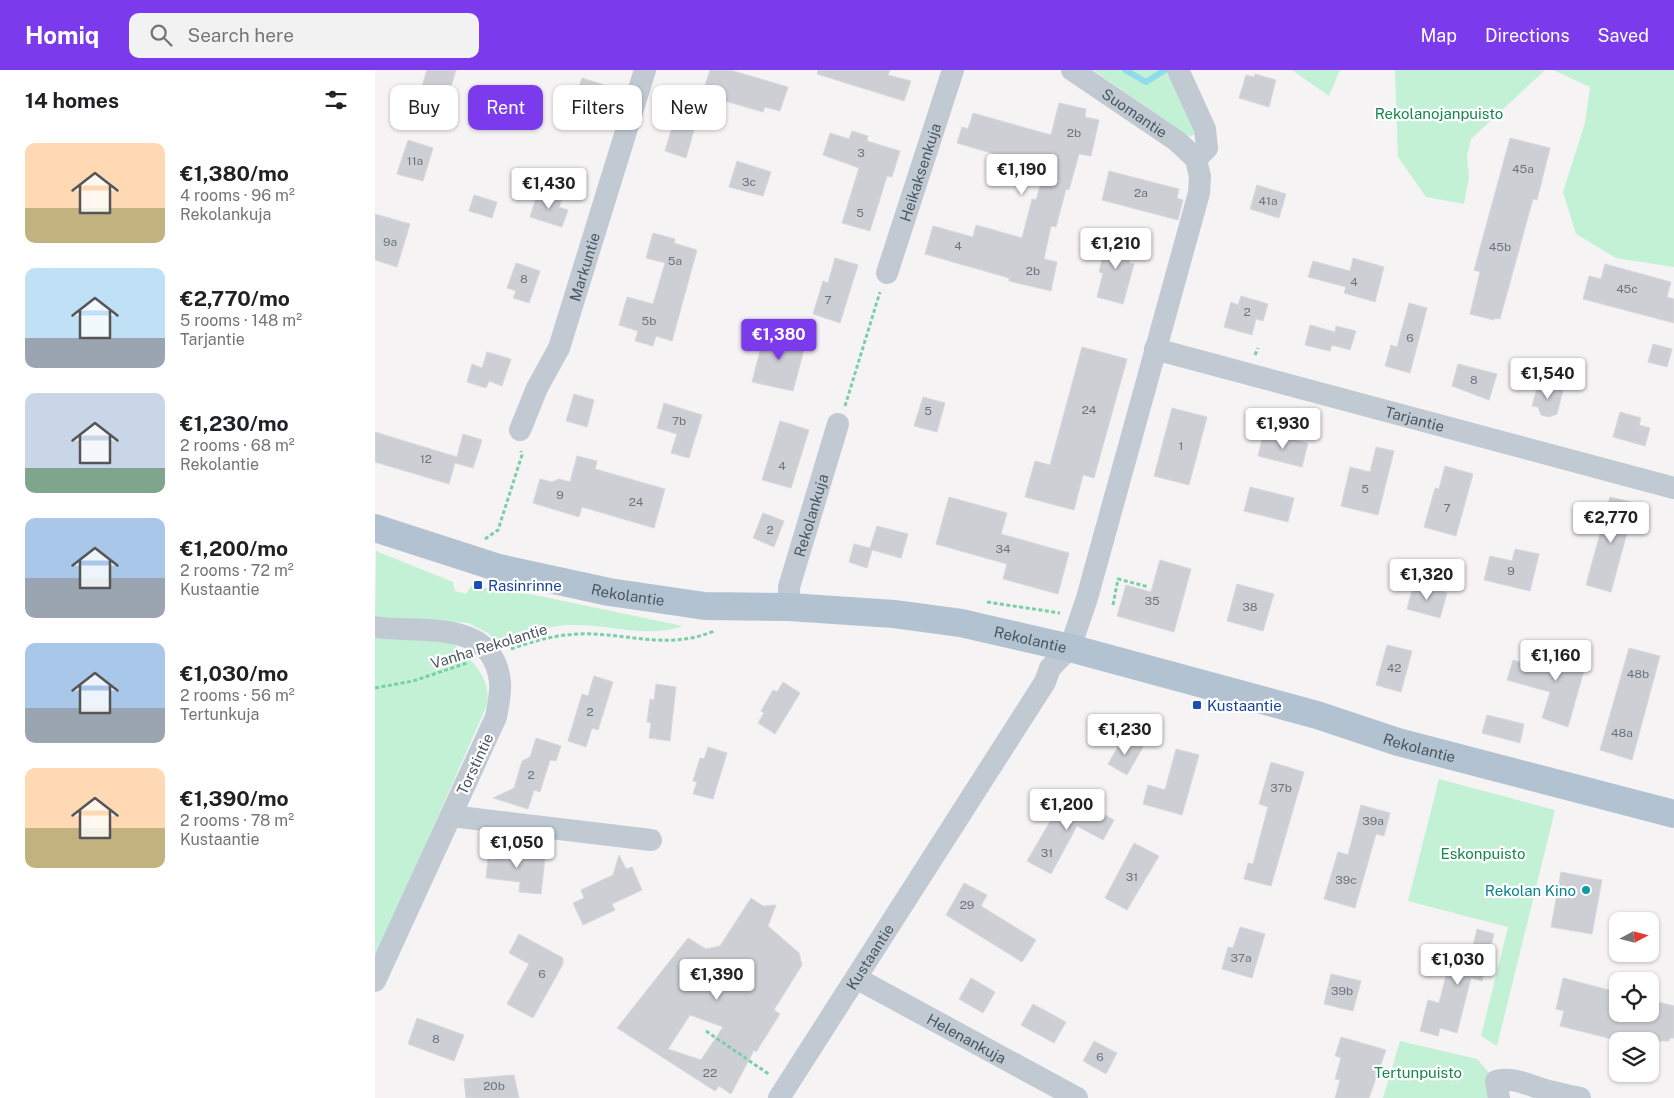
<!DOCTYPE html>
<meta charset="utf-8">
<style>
body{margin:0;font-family:"Public Sans",sans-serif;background:#f2f2f2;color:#202124;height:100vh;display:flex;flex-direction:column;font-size:19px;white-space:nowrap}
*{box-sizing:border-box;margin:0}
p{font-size:16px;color:#757577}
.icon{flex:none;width:28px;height:28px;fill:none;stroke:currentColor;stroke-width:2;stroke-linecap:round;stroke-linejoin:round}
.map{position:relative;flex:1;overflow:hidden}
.details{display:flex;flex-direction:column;background:#fff;width:375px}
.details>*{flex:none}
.guide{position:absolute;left:15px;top:15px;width:475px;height:45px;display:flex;gap:10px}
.needle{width:32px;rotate:83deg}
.buttons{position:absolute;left:1234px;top:842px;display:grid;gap:10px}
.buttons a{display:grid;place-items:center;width:50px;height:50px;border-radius:10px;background:#fff;box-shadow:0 1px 4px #0004;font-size:25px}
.price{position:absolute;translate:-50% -42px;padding:0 11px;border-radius:5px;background:#fff;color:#222;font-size:16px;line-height:32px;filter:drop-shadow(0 1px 2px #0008)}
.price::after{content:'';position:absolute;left:50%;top:30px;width:15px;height:11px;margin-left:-8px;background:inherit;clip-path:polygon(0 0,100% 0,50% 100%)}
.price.active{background:#7c3aed;color:#fff}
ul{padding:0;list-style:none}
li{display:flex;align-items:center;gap:15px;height:125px;padding:0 25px}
li span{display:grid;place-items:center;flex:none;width:140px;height:100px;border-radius:10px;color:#555}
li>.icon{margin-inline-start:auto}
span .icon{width:60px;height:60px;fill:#fffc;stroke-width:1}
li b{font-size:21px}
h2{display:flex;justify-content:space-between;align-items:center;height:60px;padding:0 25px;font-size:21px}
.chip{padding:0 18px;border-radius:10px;background:#fff;box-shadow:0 1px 4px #0004;font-size:18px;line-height:45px}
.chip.active{background:#7c3aed;color:#fff}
header{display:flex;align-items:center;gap:30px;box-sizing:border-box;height:70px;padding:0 25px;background:#7c3aed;color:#fff}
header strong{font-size:24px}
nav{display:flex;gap:28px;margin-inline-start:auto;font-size:18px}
.search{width:350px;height:45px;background:#f2f2f2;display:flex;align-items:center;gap:12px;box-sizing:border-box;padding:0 18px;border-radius:10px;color:#757577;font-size:19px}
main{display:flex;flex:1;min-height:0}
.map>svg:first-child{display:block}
</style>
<header>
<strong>Homiq</strong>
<div class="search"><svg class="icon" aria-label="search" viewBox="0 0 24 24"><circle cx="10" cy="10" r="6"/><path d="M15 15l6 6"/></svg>Search here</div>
<nav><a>Map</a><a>Directions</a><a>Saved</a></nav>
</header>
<main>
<section class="details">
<h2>14 homes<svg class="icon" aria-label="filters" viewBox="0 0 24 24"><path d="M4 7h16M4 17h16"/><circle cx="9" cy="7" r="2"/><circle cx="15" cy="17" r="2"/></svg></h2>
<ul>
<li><span style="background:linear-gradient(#ffd9b3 65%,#c2b280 0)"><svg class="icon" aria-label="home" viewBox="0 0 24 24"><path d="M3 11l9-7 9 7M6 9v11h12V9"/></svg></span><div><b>€1,380/mo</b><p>4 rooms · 96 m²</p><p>Rekolankuja</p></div></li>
<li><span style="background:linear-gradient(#bfe0f5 70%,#9aa5b1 0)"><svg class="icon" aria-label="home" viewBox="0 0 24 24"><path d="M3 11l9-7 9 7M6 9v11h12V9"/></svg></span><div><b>€2,770/mo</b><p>5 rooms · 148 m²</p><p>Tarjantie</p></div></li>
<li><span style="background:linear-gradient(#c9d6e8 75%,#7fa58c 0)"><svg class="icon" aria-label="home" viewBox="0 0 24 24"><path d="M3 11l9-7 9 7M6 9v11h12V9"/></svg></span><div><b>€1,230/mo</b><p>2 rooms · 68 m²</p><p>Rekolantie</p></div></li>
<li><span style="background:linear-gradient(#a9c7e8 60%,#9aa5b1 0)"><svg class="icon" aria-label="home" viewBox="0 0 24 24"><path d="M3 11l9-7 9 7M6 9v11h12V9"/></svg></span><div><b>€1,200/mo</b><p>2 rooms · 72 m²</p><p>Kustaantie</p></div></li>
<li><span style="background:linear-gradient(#a9c7e8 65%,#9aa5b1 0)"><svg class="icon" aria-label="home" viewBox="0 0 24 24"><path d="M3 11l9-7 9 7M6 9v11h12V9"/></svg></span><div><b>€1,030/mo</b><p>2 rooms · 56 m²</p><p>Tertunkuja</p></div></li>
<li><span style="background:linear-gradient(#ffd9b3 60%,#c2b280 0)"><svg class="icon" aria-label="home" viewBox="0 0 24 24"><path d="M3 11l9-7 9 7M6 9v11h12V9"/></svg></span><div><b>€1,390/mo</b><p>2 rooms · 78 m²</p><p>Kustaantie</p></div></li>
</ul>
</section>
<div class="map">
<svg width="1299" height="1028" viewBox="0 0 1299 1028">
<rect width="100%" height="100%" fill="#f5f3f3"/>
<g fill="#c3f1d5">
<path d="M718,0H806L823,62L815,67Z"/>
<path d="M917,0H965L954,26Z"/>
<path d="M1020,0H1170L1096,69L1092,86L1094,107L1089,134L1051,127L1023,87Z"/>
<path d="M1178,0H1299V197L1241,188L1201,164L1188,122L1210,53L1215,17Z"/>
<path d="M1,481L78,512L80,521L91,524L96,516L160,525L308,556C272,569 235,554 198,555C172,555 148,565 123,573L113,563L93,553L6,547L0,546Z"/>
<path d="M0,568L75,571C95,590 117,605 112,635L0,889Z"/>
<path d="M1064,709L1180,740L1122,976L1106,966L1133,857L1033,831Z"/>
<path d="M1025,971L1102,989L1116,1005L1124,1028H1008Z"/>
</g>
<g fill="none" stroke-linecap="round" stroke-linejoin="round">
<path stroke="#90daee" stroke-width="6" d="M750,0L771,12L790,0"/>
</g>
<g fill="#cdcfd5" stroke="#d7d9de" fill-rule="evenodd">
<path d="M52,0H81L69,40L42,32Z"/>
<path d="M335,0H355L413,17L405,41L390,37L388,42L336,27L338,21L329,18Z"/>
<path d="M443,0H515L513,5L536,11L529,31L442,4Z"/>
<path d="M880,4L901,10L894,37L864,28L871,5L879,7Z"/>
<path d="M207,8L229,15L220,42L198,34Z"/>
<path d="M684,33L711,39L710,47L724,50L716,86L704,84L694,120L691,119L681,157L676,156L669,189L682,192L676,221L634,211V208L550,184L558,156L598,167L601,155L647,168L657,129L661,130L670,99L582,73L587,57L593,59L598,43L676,65Z"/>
<path d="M298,54L319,60L311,88L290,81Z"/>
<path d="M477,61L493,66L492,71L525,81L517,107L512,106L495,161L467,153L484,98L448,85L455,63L474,69Z"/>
<path d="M1135,68L1175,78L1162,130L1158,129L1125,249L1120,248L1119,250L1095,244L1105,202L1099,200Z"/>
<path d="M33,70L58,78L48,111L22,104Z"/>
<path d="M362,91L396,102L388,126L354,117Z"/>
<path d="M734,101L804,119L802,128L808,130L803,150L727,130Z"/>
<path d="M882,115L911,124L904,148L875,139Z"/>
<path d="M163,121L187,129L184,137L193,140L187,157L155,147Z"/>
<path d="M99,125L122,132L117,148L94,141Z"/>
<path d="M0,144L35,154L22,197L0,190Z"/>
<path d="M278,163L300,169L299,173L322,180L297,271L281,266L278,276L260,271L263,261L244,255L252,227L278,234L290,193L271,188Z"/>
<path d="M733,165L759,172L754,193L759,194L748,234L722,227L728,203L724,202Z"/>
<path d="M460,188L483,195L465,253L438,244L448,211L453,213Z"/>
<path d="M978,188L1009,197L1000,232L969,223L971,217L933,207L938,191L975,201Z"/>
<path d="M141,193L165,201L154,233L138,228L141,221L132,218Z"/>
<path d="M1230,194L1296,212L1292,227L1299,229V253L1208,229L1214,206L1226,209Z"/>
<path d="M866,226L893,234L888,251L881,249L877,265L849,257L856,232L863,235Z"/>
<path d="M1034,233L1052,238L1035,303L1010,296L1016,275L1022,277Z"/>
<path d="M935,255L960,262L961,256L981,261L975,280L957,275L955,281L930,275Z"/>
<path d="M390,261L431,272L418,321L377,312Z"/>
<path d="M1278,274L1297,279L1292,297L1273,292Z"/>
<path d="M707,277L752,289L719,408L708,405L699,440L650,427L660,391L675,395Z"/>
<path d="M112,282L136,289L127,316L114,311L111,318L92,312L97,294L107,298Z"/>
<path d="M1083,294L1122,304L1114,330L1077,316Z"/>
<path d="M1163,314L1188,320L1182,344L1174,347L1166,345L1163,337L1157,336Z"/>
<path d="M199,324L219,330L212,357L191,351Z"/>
<path d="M548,327L570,333L562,362L539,356Z"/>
<path d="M289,333L327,345L314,388L296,383L302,364L282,358Z"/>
<path d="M797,338L832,347L814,415L779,406Z"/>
<path d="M1245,342L1266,348L1264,355L1275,358L1270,376L1238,367Z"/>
<path d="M405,351L434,360L416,418L387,410Z"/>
<path d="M0,362L82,387L88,364L107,370L98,398L80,393L74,414L0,392Z"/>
<path d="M889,362L933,373L927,397L883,386Z"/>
<path d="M1001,377L1019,381L1003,445L966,436L975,397L995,402Z"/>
<path d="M202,386L222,391L220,399L290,419L279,458L207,437L204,447L158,433L165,409L177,412L184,409L195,412Z"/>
<path d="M1070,396L1098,404L1081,466L1049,457L1060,418L1064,419Z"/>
<path d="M875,417L919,428L913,452L869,441Z"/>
<path d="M574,427L632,443L626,464L694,483L683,524L628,509L632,494L561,474Z"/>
<path d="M1235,427L1260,433L1236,522L1211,515Z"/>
<path d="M388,443L409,451L399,477L378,468Z"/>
<path d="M502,456L533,464L526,488L497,480L492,498L474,492L479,474L495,478Z"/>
<path d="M1140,479L1164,484L1155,521L1109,510L1115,486L1137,491Z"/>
<path d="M785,490L816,499L799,562L742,546L751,515L776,522Z"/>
<path d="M1039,513L1072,523L1065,548L1032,539Z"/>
<path d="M862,514L899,524L888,561L852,551Z"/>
<path d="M1189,572L1215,579L1193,657L1167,648L1175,622L1132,610L1138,590L1181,602Z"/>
<path d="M1012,575L1037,581L1026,622L1001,615Z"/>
<path d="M1254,578L1285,586L1257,690L1225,680Z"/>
<path d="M219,606L238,612L223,660L217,658L211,677L193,671L207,624L213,626Z"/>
<path d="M408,612L425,623L400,664L383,653L389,643L386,641L398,620L402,622Z"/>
<path d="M281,614L301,617L295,671L274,668L276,653L272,652L275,629L279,630Z"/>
<path d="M1112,645L1149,654L1145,673L1107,663Z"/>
<path d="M749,666L768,677L752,705L733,694Z"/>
<path d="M161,668L186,676L181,691L175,690L165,722L159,720L153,739L118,728L139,718L147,691L155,687Z"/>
<path d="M333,677L352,683L338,729L318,724L322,712L318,711L325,688L329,689Z"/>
<path d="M801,679L824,685L807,745L768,734L773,715L790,720Z"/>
<path d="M896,692L929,702L896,816L869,809L873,793L878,794L893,737L884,734Z"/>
<path d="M691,724L739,750L728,770L702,756L676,804L652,791Z"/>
<path d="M986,735L1015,743L1009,766L1001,764L980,838L949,829L963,782L973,785Z"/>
<path d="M759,773L784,786L752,840L730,828Z"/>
<path d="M120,776L150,780L149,786L170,788L166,824L144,822L145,812L111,808L113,789L119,790Z"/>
<path d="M244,785L251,799L257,797L267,820L237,834L240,840L208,855L198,833L209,828L206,820L238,805Z"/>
<path d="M1186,802L1227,810L1217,864L1176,857Z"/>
<path d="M589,813L612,825L606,836L661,870L647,892L571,845Z"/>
<path d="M376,828L388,836L401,835L393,856L424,883L427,895L399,940L405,944L381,982L379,980L356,1024L344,1016L340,1021L242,958L313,868L331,879L345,876ZM315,945L348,957L326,990L293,979Z"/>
<path d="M865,857L890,864L877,908L847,899L853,877L858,878Z"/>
<path d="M1102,859L1119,864L1107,911L1096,908L1082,963L1065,958L1063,966L1045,961L1053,930L1064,933L1078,879L1090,882L1092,875L1098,876Z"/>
<path d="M144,864L188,888V894L158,948L132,934L154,894L134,883Z"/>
<path d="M956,904L986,911L978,941L949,934Z"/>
<path d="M596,908L620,922L608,943L584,929Z"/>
<path d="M1188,908L1242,922V944H1275V930L1299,936V968H1295L1294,971H1245L1185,956L1189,941L1181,939Z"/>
<path d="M658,934L691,952L679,973L646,955Z"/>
<path d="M42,948L89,965L79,991L33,974Z"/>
<path d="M966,967L1011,980L994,1028H960L965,1010L960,1009L966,988L960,986Z"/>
<path d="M719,971L742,983L731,1004L708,991Z"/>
<path d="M139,1005L144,1028H91L89,1009Z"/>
</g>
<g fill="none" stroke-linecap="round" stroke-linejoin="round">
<g stroke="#7ad0a6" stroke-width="3" stroke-dasharray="4 2.5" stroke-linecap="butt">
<path d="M880,285L883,278"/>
<path d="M470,336L505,222"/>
<path d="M110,469L123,460L147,385L146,381"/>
<path d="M612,532L685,543"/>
<path d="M738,535L743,509L774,517"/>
<path d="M136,579C158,571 180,565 203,564C250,562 291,581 339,561"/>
<path d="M0,618L38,611L92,593"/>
<path d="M331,961L395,1005"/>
</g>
<g stroke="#c1cad2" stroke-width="22">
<path id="s1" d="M697,0L802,71L821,89"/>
<path d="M803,0L830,59L832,78L821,89"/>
<path id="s2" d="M512,203L578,0"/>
<path id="s3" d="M780,279L1299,418"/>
<path id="s4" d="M145,360L162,318L184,278L270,0"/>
<path id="s5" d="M414,537V517L463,354"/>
<path d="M0,557C44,564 118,547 125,612C126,623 123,636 121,647L0,911"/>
<path d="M76,746L276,770"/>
<path id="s6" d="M481,908L702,1028"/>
<path id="s7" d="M404,1028L670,612L675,598L695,578L712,528L824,123L825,107L821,89"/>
<path d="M1124,1028L1121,1011C1138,1007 1151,1014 1167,1019C1179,1023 1193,1025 1205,1028"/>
</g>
<path stroke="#b3c2d1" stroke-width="28" id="s8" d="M0,458L124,498L234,522L330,536L414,537L519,544L586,553L695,578L942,645L1023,672L1299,744"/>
</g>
<g fill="#1a4fb4" stroke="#fff" stroke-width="2">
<rect x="98" y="510" width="10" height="10" rx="2.5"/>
<rect x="817" y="630" width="10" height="10" rx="2.5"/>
</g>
<circle fill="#0f9aa8" stroke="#fff" stroke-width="2" cx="1211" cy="820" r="5"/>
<g text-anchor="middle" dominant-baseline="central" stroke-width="4.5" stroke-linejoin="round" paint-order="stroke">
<g font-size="12" fill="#6b747e">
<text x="699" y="63">2b</text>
<text x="486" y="83">3</text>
<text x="40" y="91">11a</text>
<text x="1148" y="99">45a</text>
<text x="374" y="112">3c</text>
<text x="766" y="123">2a</text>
<text x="893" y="131">41a</text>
<text x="485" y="143">5</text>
<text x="15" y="172">9a</text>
<text x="583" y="176">4</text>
<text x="1125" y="177">45b</text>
<text x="300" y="191">5a</text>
<text x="658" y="201">2b</text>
<text x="149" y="209">8</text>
<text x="979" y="212">4</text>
<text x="1252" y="219">45c</text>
<text x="453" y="230">7</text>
<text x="872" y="242">2</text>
<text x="274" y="251">5b</text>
<text x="1035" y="268">6</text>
<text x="1099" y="310">8</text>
<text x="714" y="340">24</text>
<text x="553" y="341">5</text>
<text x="304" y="351">7b</text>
<text x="806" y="376">1</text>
<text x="51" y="389">12</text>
<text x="407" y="396">4</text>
<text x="990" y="419">5</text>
<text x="185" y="425">9</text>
<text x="261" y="432">24</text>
<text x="1072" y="438">7</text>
<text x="395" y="460">2</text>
<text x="628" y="479">34</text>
<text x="1136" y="501">9</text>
<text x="777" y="531">35</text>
<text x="875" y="537">38</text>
<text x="1019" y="598">42</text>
<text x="1263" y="604">48b</text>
<text x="215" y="642">2</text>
<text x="1247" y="663">48a</text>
<text x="156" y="705">2</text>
<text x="906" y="718">37b</text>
<text x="998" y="751">39a</text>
<text x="672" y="783">31</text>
<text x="757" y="807">31</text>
<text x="971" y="810">39c</text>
<text x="592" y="835">29</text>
<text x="866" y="888">37a</text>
<text x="167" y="904">6</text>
<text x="967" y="921">39b</text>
<text x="61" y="969">8</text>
<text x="725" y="987">6</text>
<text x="335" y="1003">22</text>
<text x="119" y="1016">20b</text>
</g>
<g font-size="15" fill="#4a5661" stroke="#fff">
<text stroke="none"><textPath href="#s1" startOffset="76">Suomantie</textPath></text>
<text stroke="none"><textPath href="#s2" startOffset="106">Heikaksenkuja</textPath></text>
<text stroke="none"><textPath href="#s4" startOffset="176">Markuntie</textPath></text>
<text stroke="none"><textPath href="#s3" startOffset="269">Tarjantie</textPath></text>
<text stroke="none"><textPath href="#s5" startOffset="95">Rekolankuja</textPath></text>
<text stroke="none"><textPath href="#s8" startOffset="262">Rekolantie</textPath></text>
<text stroke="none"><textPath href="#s8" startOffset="668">Rekolantie</textPath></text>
<text transform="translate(114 576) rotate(-17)">Vanha Rekolantie</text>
<text stroke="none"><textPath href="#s8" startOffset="1072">Rekolantie</textPath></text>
<text transform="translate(100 694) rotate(-65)">Torstintie</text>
<text stroke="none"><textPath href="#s7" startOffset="168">Kustaantie</textPath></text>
<text stroke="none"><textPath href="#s6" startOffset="126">Helenankuja</textPath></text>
</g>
<g font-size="15" fill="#17864f" stroke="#fff">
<text x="1064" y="43">Rekolanojanpuisto</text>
<text x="1108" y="783">Eskonpuisto</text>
<text x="1043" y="1002">Tertunpuisto</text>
</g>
<g font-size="15" fill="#164399" stroke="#fff" text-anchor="start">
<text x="113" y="515">Rasinrinne</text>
<text x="832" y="635">Kustaantie</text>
</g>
<g font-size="15" fill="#0d838f" stroke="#fff" text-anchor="end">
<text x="1201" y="820">Rekolan Kino</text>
</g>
</g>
</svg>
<div class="buttons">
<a><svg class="needle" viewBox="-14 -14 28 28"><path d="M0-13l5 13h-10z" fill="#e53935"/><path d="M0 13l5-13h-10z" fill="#757577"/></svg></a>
<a><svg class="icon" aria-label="locate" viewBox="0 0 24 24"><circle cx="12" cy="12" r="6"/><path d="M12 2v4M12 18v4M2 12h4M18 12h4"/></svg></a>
<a><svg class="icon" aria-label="layers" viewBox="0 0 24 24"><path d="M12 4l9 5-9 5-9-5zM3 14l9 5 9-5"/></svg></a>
</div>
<b class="price" style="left:647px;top:126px">€1,190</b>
<b class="price" style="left:174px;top:140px">€1,430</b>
<b class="price" style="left:741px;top:200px">€1,210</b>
<b class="price active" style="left:404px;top:291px">€1,380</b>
<b class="price" style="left:1173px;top:330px">€1,540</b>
<b class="price" style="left:908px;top:380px">€1,930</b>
<b class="price" style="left:1236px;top:474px">€2,770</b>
<b class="price" style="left:1052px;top:531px">€1,320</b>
<b class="price" style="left:1181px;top:612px">€1,160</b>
<b class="price" style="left:750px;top:686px">€1,230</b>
<b class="price" style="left:692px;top:761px">€1,200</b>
<b class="price" style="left:142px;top:799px">€1,050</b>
<b class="price" style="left:1083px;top:916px">€1,030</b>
<b class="price" style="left:342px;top:931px">€1,390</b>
<div class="guide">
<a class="chip">Buy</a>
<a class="chip active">Rent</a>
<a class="chip">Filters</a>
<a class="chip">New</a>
</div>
</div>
</main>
